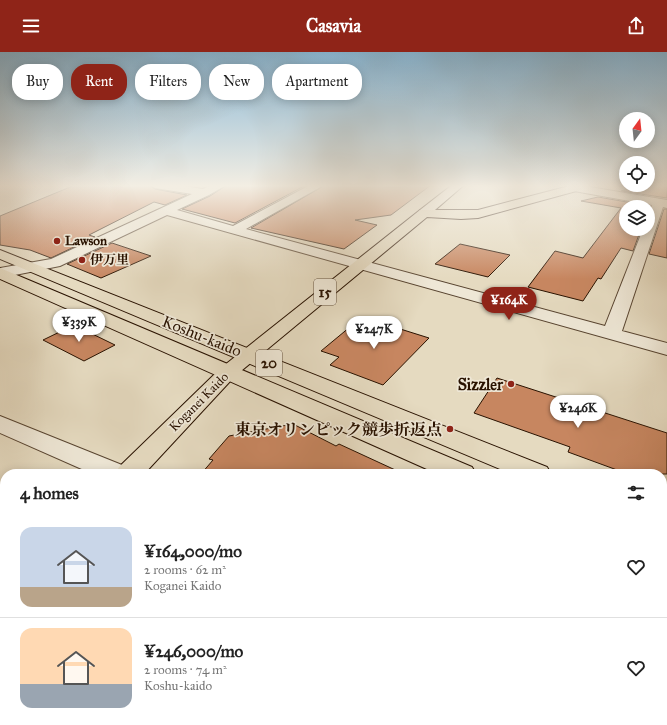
<!DOCTYPE html>
<meta charset="utf-8">
<style>
body{margin:0;font-family:"IM FELL Great Primer","Noto Serif JP",serif;background:#f2f2f2;color:#222;height:100vh;display:flex;flex-direction:column;font-size:15px;white-space:nowrap}
*{box-sizing:border-box;margin:0}
p{font-size:13px;color:#767676}
.icon{flex:none;width:22px;height:22px;fill:none;stroke:currentColor;stroke-width:2;stroke-linecap:round;stroke-linejoin:round}
.map{position:relative;flex:1;overflow:hidden}
.side{position:absolute;left:0px;top:417px;width:667px;height:256px;display:flex;flex-direction:column;background:#fff;border-radius:16px 16px 0 0;box-shadow:0 2px 10px #0003}
.side>*{flex:none}
.top-card{position:absolute;left:12px;top:12px;width:400px;height:36px;display:flex;gap:8px}
.needle{width:26px;rotate:15deg}
.controls{position:absolute;left:619px;top:60px;display:grid;gap:8px}
.controls a{display:grid;place-items:center;width:36px;height:36px;border-radius:50%;background:#fff;box-shadow:0 2px 10px #0003;font-size:20px}
.price{position:absolute;translate:-50% -34px;padding:0 9px;border-radius:14px;background:#fff;color:#222;font-size:13px;line-height:26px;filter:drop-shadow(0 1px 2px #0008)}
.price::after{content:'';position:absolute;left:50%;top:24px;width:12px;height:9px;margin-left:-6px;background:inherit;clip-path:polygon(0 0,100% 0,50% 100%)}
.price.on{background:#8f2418;color:#fff}
ul{padding:0;list-style:none}
li{display:flex;align-items:center;gap:12px;height:100px;padding:0 20px}
li+li{border-top:1px solid #e0e0e0}
li span{display:grid;place-items:center;flex:none;width:112px;height:80px;border-radius:12px;color:#555}
li>.icon{margin-inline-start:auto}
span .icon{width:48px;height:48px;fill:#fffc;stroke-width:1}
li b{font-size:17px}
h2{display:flex;justify-content:space-between;align-items:center;height:48px;padding:0 20px;font-size:17px}
.tag{padding:0 14px;border-radius:16px;background:#fff;box-shadow:0 2px 10px #0003;font-size:14px;line-height:36px}
.tag.on{background:#8f2418;color:#fff}
header{display:flex;justify-content:space-between;align-items:center;height:52px;padding:0 20px;background:#8f2418;color:#fff;font-size:18px;font-weight:700}
.map>svg:first-child{display:block}
</style>
<header><svg class="icon" aria-label="menu" viewBox="0 0 24 24"><path d="M4 6h16M4 12h16M4 18h16"/></svg>Casavia<svg class="icon" aria-label="share" viewBox="0 0 24 24"><path d="M12 15V3M7 8l5-5 5 5M5 13v7h14v-7"/></svg></header>
<div class="map">
<svg width="667" height="673" viewBox="0 0 667 673">
<rect width="100%" height="100%" fill="#e5dac0"/>
<filter id="stains"><feTurbulence type="fractalNoise" baseFrequency=".005" numOctaves="4"/><feColorMatrix values="0 0 0 0 .2 0 0 0 0 .09 0 0 0 0 .02 0 0 0 .5 -.17"/></filter>
<radialGradient id="worn" r=".72"><stop offset=".6" stop-color="#630" stop-opacity="0"/><stop offset="1" stop-color="#630" stop-opacity=".3"/></radialGradient>
<g fill="#c78660" stroke="#291200">
<path d="M75,133H149L155,137L187,143L165,153L154,150L89,183L95,185L51,206L30,198L0,193V164Z"/>
<path d="M227,133H306L235,171L182,157L210,144Z"/>
<path d="M325,133H431L391,163L355,168L377,173L344,197L251,176Z"/>
<path d="M643,133H667V146L621,139Z"/>
<path d="M598,145L650,154L648,159V155H626V177H641L633,199L621,196L601,227L598,226L583,249L528,235L555,199L583,206L621,156L581,149Z"/>
<path d="M664,157H667V206L649,202Z"/>
<path d="M112,191L151,204L101,226L67,212Z"/>
<path d="M460,192L510,203L488,225L435,212Z"/>
<path d="M362,265L429,286L383,333L330,313L339,305L321,299Z"/>
<path d="M74,273L115,293L84,309L43,288Z"/>
<path d="M497,326L667,381V422H628L568,400L570,395L474,361Z"/>
<path d="M293,372L336,394L339,392L404,422H201L213,408L209,407L229,384Z"/>
</g>
<g fill="none" stroke-linecap="round" stroke-linejoin="round">
<defs>
<path id="lane" d="M365,668H395L393,673H363Z"/>
<g id="street">
<path d="M150,133H178L203,137L211,133H226L209,143L177,158L233,174L310,133H324L246,177L605,274L643,177H648V163L652,153L574,139L568,136L570,134L578,133L667,148V156L663,155L622,279L667,291V303L167,163L60,214L0,226V216L51,207L192,142L155,136Z"/>
<path d="M0,364L127,415L131,422H93L0,381Z"/>
</g>
<path id="secondary" d="M452,133H464L428,164H420L418,161L420,158Z"/>
<g id="primary">
<path d="M573,133H592L591,135L478,166L461,167L427,165L235,324L144,422H115L119,415L221,316L420,158H478Z"/>
<path d="M5,531V565L0,566V533Z"/>
</g>
<g id="highway">
<path d="M0,198L547,415L551,422H512L0,207Z"/>
<path d="M0,216L472,415L476,422H438L0,227Z"/>
<path d="M662,461L667,463V487L662,485Z"/>
<path d="M662,494L667,495V522L662,521Z"/>
</g>
</defs>
<use href="#lane" stroke="#584430" stroke-width="2"/>
<use href="#street" stroke="#584430" stroke-width="2"/>
<use href="#secondary" stroke="#291200" stroke-width="2"/>
<use href="#primary" stroke="#291200" stroke-width="2"/>
<use href="#highway" stroke="#291200" stroke-width="2"/>
<use href="#lane" fill="#eee7d6" fill-rule="evenodd"/>
<use href="#street" fill="#eee7d6" fill-rule="evenodd"/>
<use href="#secondary" fill="#eee7d6" fill-rule="evenodd"/>
<use href="#primary" fill="#e5dac0" fill-rule="evenodd"/>
<use href="#highway" fill="#e5dac0" fill-rule="evenodd"/>
</g>
<linearGradient id="sky" x2="0" y2="1"><stop stop-color="#87b6d5"/><stop offset="0.59" stop-color="#f3eee3"/><stop offset="1" stop-color="#f3eee3" stop-opacity="0"/></linearGradient>
<rect width="667" height="227" fill="url(#sky)"/>
<g fill="#8f2418" stroke="#eee7d6" stroke-width="1.5">
<circle cx="57" cy="189" r="4"/>
<circle cx="82" cy="208" r="4"/>
<circle cx="511" cy="332" r="4"/>
<circle cx="450" cy="377" r="4"/>
</g>
<g text-anchor="middle" dominant-baseline="central" stroke-width="3.5" stroke-linejoin="round" paint-order="stroke">
<g font-size="13" font-weight="bold" fill="#291200" stroke="#eee7d6" text-anchor="start">
<text x="65" y="189">Lawson</text>
<text x="90" y="208">伊万里</text>
</g>
<g font-size="13" fill="#291200" stroke="#eee7d6">
<text transform="translate(199 350) rotate(-45)">Koganei Kaido</text>
</g>
<g fill="#eee7d6" stroke="#645240" stroke-width="1">
<rect x="314" y="227" width="22" height="26" rx="3"/>
<rect x="256" y="298" width="26" height="26" rx="3"/>
</g>
<g font-size="15" font-weight="bold" fill="#291200">
<text x="325" y="240">15</text>
<text x="269" y="311">20</text>
</g>
<g font-size="16" fill="#291200" stroke="#eee7d6">
<text transform="translate(202 284) rotate(22)">Koshu-kaido</text>
</g>
<g font-size="16" font-weight="bold" fill="#291200" stroke="#eee7d6" text-anchor="end">
<text x="503" y="332">Sizzler</text>
<text x="442" y="377">東京オリンピック競歩折返点</text>
</g>
</g>
<rect width="100%" height="100%" filter="url(#stains)"/>
<rect width="100%" height="100%" fill="url(#worn)"/>
</svg>
<div class="controls">
<a><svg class="needle" viewBox="-14 -14 28 28"><path d="M0-13l5 13h-10z" fill="#e53935"/><path d="M0 13l5-13h-10z" fill="#767676"/></svg></a>
<a><svg class="icon" aria-label="locate" viewBox="0 0 24 24"><circle cx="12" cy="12" r="6"/><path d="M12 2v4M12 18v4M2 12h4M18 12h4"/></svg></a>
<a><svg class="icon" aria-label="layers" viewBox="0 0 24 24"><path d="M12 4l9 5-9 5-9-5zM3 14l9 5 9-5"/></svg></a>
</div>
<b class="price on" style="left:509px;top:269px">¥164K</b>
<b class="price" style="left:79px;top:291px">¥339K</b>
<b class="price" style="left:374px;top:298px">¥247K</b>
<b class="price" style="left:578px;top:377px">¥246K</b>
<div class="top-card">
<a class="tag">Buy</a>
<a class="tag on">Rent</a>
<a class="tag">Filters</a>
<a class="tag">New</a>
<a class="tag">Apartment</a>
</div>
<section class="side">
<h2>4 homes<svg class="icon" aria-label="filters" viewBox="0 0 24 24"><path d="M4 7h16M4 17h16"/><circle cx="9" cy="7" r="2"/><circle cx="15" cy="17" r="2"/></svg></h2>
<ul>
<li><span style="background:linear-gradient(#c9d6e8 75%,#b9a48a 0)"><svg class="icon" aria-label="home" viewBox="0 0 24 24"><path d="M3 11l9-7 9 7M6 9v11h12V9"/></svg></span><div><b>¥164,000/mo</b><p>2 rooms · 62 m²</p><p>Koganei Kaido</p></div><svg class="icon" aria-label="heart" viewBox="0 0 24 24"><path d="M12 20l-8-8c-3-5 5-10 8-4 3-6 11-1 8 4z"/></svg></li>
<li><span style="background:linear-gradient(#ffd9b3 70%,#9aa5b1 0)"><svg class="icon" aria-label="home" viewBox="0 0 24 24"><path d="M3 11l9-7 9 7M6 9v11h12V9"/></svg></span><div><b>¥246,000/mo</b><p>2 rooms · 74 m²</p><p>Koshu-kaido</p></div><svg class="icon" aria-label="heart" viewBox="0 0 24 24"><path d="M12 20l-8-8c-3-5 5-10 8-4 3-6 11-1 8 4z"/></svg></li>
</ul>
</section>
</div>
